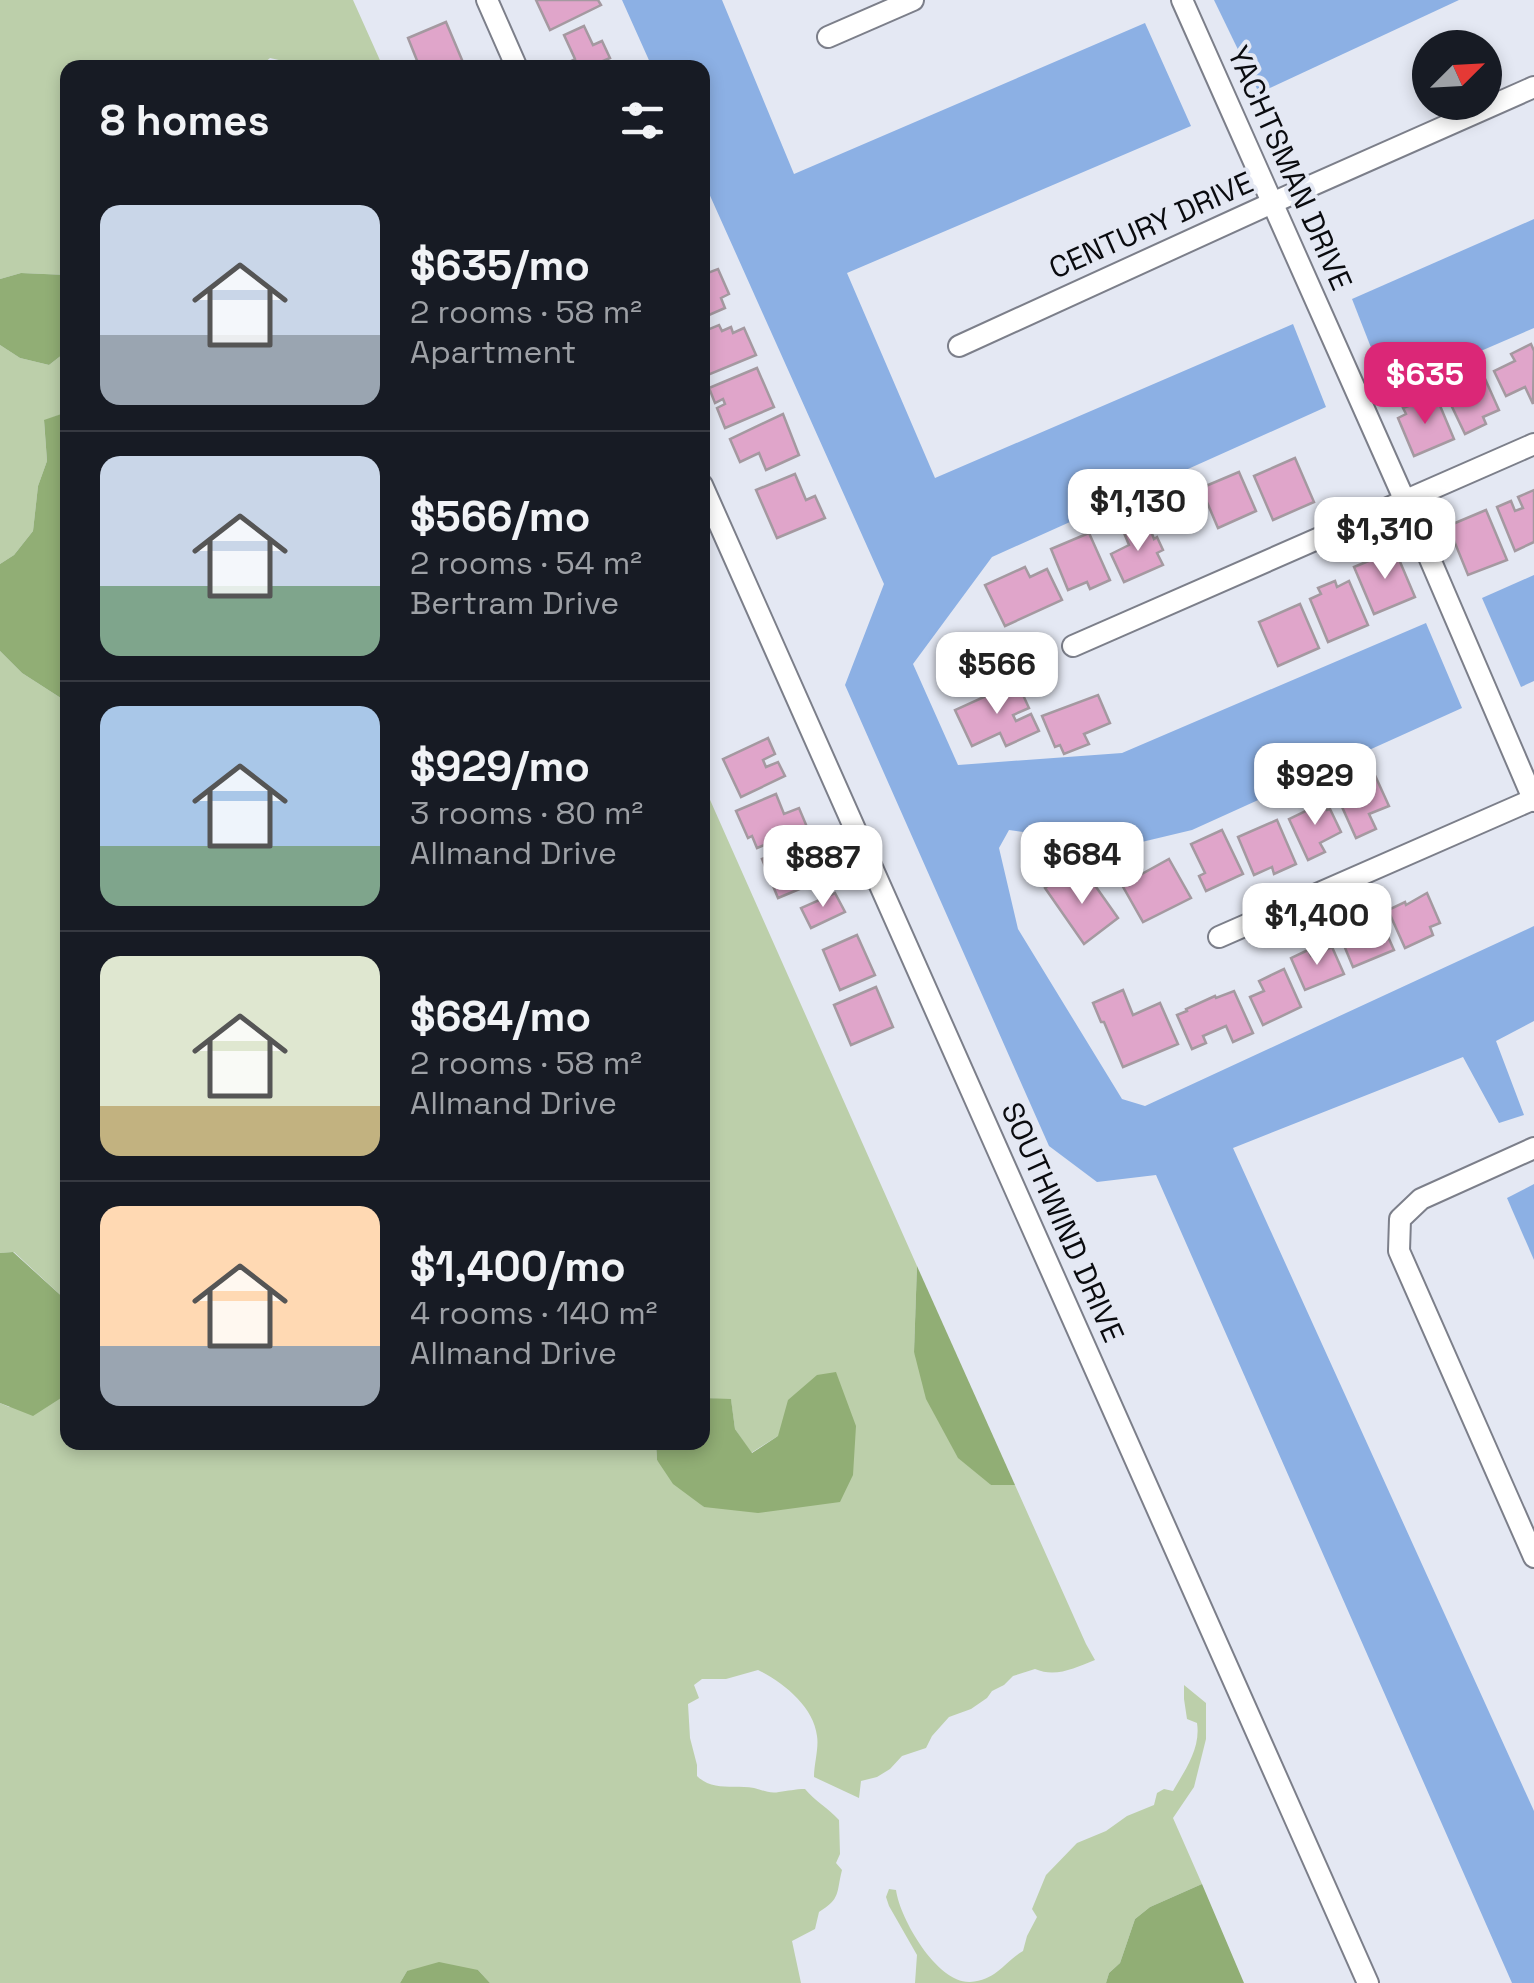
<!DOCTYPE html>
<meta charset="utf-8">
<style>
body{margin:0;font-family:"Space Grotesk",sans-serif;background:#20242c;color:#f1f3f6;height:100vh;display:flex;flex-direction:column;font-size:38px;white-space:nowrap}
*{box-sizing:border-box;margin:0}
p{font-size:32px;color:#9ea1a6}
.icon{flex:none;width:55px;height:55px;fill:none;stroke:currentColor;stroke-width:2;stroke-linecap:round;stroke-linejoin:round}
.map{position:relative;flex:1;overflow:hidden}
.sheet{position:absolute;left:60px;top:60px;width:650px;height:1390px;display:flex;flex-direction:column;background:#171b24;border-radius:20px;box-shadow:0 5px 15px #0003}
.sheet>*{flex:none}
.needle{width:65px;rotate:66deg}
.controls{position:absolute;left:1412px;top:30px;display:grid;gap:20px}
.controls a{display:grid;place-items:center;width:90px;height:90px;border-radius:50%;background:#171b24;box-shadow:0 5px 15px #0003;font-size:50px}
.price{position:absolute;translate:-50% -85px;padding:0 22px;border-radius:20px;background:#fff;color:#222;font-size:32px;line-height:65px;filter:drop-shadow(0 2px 5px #0008)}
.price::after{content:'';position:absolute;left:50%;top:60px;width:30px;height:22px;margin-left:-15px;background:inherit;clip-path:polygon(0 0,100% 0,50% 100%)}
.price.selected{background:#db2777;color:#fff}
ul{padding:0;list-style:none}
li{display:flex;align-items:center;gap:30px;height:250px;padding:0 40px}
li+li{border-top:2px solid #363941}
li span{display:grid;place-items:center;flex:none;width:280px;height:200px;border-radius:20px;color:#555}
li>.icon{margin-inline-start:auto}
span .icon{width:120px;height:120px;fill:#fffc;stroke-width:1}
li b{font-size:42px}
h2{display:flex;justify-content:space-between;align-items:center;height:120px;padding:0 40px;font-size:42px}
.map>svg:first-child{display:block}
</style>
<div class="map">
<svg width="1534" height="1983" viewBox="0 0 1534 1983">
<rect width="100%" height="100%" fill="#e4e8f3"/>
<g fill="#bccfaa">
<path d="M0,0H353L383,67H293L292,63L270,58L258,68H68L67,275L21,273L0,279Z"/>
<path d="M0,345L20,358L49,365L67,351V412L44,421L47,461L38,486L33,531L14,555L0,564Z"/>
<path d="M0,651L22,673L67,702V1301L14,1252L0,1253Z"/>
<path d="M703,784L917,1266L914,1352L991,1485H1015L1086,1644L1095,1660C1074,1668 1056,1678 1035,1669L1013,1676L1004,1685L992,1691L987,1698L971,1709L949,1717L932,1736L926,1748L902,1756L890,1769L877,1777L861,1781L859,1798L814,1777C814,1764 819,1748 817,1736C814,1707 783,1682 758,1670L726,1679H702L694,1685L699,1698L688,1704L690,1738L697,1765V1776C713,1792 734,1784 754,1788C763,1790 769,1794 779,1792C788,1791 795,1789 805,1789C815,1801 828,1808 839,1820L840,1854L836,1863L842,1870C836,1894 841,1898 819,1912L815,1929L792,1941L801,1983H490L478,1970L407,1971L400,1983H0V1403L9,1407L61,1398L67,1401L68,1442L656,1443L657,1460L704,1507L778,1436L751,1453L735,1429L731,1400L703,1398Z"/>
<path d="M1184,1685L1206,1703V1739L1194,1787L1173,1818L1202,1884L1150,1907L1135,1919L1120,1963L1109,1973L1106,1983H915L917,1955L889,1906L886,1897L889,1889L896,1890C900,1919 937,1983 970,1982C997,1980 1003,1963 1023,1951L1027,1936L1037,1917L1032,1909L1046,1875L1077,1843L1106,1831L1127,1816L1154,1805L1157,1793L1164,1789L1173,1791C1185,1770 1201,1748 1197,1723L1187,1719L1184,1699Z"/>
</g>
<g fill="#91ae75">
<path d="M21,273L67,275V351L49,365L20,358L0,345V279Z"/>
<path d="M67,412H68L67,702L22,673L0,651V564L14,555L33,531L38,486L47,461L44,420Z"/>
<path d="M13,1252L67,1301V1401L61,1398L33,1416L0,1403V1253Z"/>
<path d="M917,1266L1015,1485H991L958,1458L926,1399L914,1352Z"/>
<path d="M836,1372L856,1426L853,1475L840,1502L758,1513L704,1507L673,1484L657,1460L656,1443L702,1442L703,1398L731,1399L735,1429L752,1453L778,1436L788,1400L817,1375Z"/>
<path d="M1202,1884L1244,1983H1106L1109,1973L1120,1963L1135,1919L1150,1907Z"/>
<path d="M439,1962L478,1970L490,1983H400L407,1971Z"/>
</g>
<g fill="#8cb0e4">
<path d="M622,0H722L794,174L1145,23L1191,126L847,273L935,478L1293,324L1326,407L992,557L913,664L958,765L1122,753L1426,623L1462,708L1192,830L1125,846L1009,830L999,848L1018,929L1122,1099L1145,1106L1534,926V1021L1496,1041L1524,1115L1499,1123L1463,1057L1233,1148L1534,1811V1983H1512L1156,1175L1097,1182L1049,1146L845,685L884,584L703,180L702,68L652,67Z"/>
<path d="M1214,0H1459L1259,93Z"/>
<path d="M1534,219V328L1388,391L1352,299Z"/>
<path d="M1534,575V681L1521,687L1482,598Z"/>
<path d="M1534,1184V1260L1507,1198Z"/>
</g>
<g fill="#e0a5ca" stroke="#a499a0" stroke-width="2.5">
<path d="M536,0H598L601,5L550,30Z"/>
<path d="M446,22L465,67L420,68L408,38Z"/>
<path d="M584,26L593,45L602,41L610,58L603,61L605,66L601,68H567L565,64L575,59L564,35Z"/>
<path d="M718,269L729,294L721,298L725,308L702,318V275Z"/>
<path d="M719,325L722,331L731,327L733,333L744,328L756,355L703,377L702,332Z"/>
<path d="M1531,344L1534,351L1533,404L1525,387L1506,396L1494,371L1515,361L1511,354Z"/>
<path d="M757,368L774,407L725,428L717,408L725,404L723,399L715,403L709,388Z"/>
<path d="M1482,372L1499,410L1483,417L1486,424L1465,434L1444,390Z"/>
<path d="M1424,400L1426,406L1438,401L1454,439L1414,456L1398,418L1406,414L1403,408Z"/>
<path d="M783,414L799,455L766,470L759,453L740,462L730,439Z"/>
<path d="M1295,458L1314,502L1273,520L1254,476Z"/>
<path d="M1239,472L1256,511L1218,528L1201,488Z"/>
<path d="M795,474L806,500L815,496L825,518L777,538L756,490Z"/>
<path d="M1534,490V542L1515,551L1497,507L1511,501L1515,511L1523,508L1518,497Z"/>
<path d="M1486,510L1507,560L1468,575L1448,526Z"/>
<path d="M1144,524L1148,533L1151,531L1154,539L1157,537L1163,550L1157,553L1163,565L1124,582L1111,554L1129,545L1124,533Z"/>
<path d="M1089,533L1110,580L1090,589L1087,582L1068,590L1051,549Z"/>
<path d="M1395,550L1415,597L1374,614L1354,567Z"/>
<path d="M1025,567L1030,577L1047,569L1062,600L1005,626L985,585Z"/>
<path d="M1335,581L1337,587L1349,581L1368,625L1328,642L1310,599L1321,594L1318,588Z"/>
<path d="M1300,604L1319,648L1278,666L1259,622Z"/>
<path d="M975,643L981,654L983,653L985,657L993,654L1003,675L965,693L947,656Z"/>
<path d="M1017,682L1029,708L1013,715L1016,721L1031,714L1039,731L1006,746L1000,733L972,746L955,710Z"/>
<path d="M1098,695L1110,723L1084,734L1089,744L1064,754L1060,745L1055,747L1042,716Z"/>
<path d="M768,738L775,754L763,760L766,767L778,762L785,776L741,797L723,759Z"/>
<path d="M1373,771L1389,806L1369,814L1376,829L1356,838L1334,789Z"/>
<path d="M776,794L784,814L799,808L807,827L757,848L752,836L748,838L736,811Z"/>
<path d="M1321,799L1327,810L1330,809L1341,832L1320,843L1325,852L1308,860L1289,819L1308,810L1306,806Z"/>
<path d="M1277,820L1296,864L1274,874L1272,867L1254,875L1238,837Z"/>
<path d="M1222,830L1243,874L1206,891L1199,876L1205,873L1191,844Z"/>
<path d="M813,838L821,857L806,863L814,883L778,898L762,859Z"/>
<path d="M1169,859L1191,898L1143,922L1122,885Z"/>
<path d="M1060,877L1065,883L1071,879L1076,886L1089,877L1118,918L1084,944L1045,888Z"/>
<path d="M835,893L845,912L811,928L801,908Z"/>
<path d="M1427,893L1440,923L1430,927L1433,935L1405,948L1388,910L1405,902L1406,905Z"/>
<path d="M1378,914L1394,950L1353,967L1338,931Z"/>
<path d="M857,935L875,975L840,990L823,950Z"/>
<path d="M1332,947L1344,974L1305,990L1291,958L1308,950L1311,956Z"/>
<path d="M1284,969L1301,1007L1263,1025L1250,997L1264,991L1259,981Z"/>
<path d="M876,987L893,1027L851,1045L834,1005Z"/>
<path d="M1123,990L1133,1015L1160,1003L1178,1044L1123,1067L1104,1022H1101L1093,1003Z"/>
<path d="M1234,991L1253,1033L1233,1042L1226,1026L1203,1036L1206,1043L1192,1049L1177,1015L1187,1011L1186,1009L1215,996L1216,998Z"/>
</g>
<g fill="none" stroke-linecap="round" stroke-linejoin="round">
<defs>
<g id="street">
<path d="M487,0L517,68"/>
<path d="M1182,0L1405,501L1534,801"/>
<path d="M828,37L913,0"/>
<path d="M959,346L1272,203L1534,87"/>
<path d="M702,485L1368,1983"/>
<path d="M1073,646L1534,444"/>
<path d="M1219,937L1534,799"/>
<path d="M1534,1148L1421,1199L1400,1219L1399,1251L1534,1557"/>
</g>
</defs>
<use href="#street" stroke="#7c7f8a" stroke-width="24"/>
<use href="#street" stroke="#fff" stroke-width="20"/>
</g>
<g text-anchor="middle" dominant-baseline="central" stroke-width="8" stroke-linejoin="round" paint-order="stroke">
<g font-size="30" fill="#0a0b0f" stroke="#e4e8f3">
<text transform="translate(1290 168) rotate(66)">YACHTSMAN DRIVE</text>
<text transform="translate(1151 225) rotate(-24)">CENTURY DRIVE</text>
<text transform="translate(1063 1222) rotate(66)">SOUTHWIND DRIVE</text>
</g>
</g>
</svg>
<div class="controls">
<a><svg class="needle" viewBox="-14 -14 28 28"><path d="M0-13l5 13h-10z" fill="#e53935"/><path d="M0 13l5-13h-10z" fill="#9ea1a6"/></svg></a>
</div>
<b class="price selected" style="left:1425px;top:427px">$635</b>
<b class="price" style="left:1138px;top:554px">$1,130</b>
<b class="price" style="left:1385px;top:582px">$1,310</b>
<b class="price" style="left:997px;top:717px">$566</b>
<b class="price" style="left:1315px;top:828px">$929</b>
<b class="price" style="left:1082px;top:907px">$684</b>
<b class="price" style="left:823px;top:910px">$887</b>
<b class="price" style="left:1317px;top:968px">$1,400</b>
<section class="sheet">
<h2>8 homes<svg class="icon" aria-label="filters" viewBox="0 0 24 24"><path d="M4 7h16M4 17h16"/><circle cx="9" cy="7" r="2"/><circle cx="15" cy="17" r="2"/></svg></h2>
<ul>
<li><span style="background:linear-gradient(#c9d6e8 65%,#9aa5b1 0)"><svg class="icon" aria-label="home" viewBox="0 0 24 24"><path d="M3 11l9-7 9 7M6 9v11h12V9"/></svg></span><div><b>$635/mo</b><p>2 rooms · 58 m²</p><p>Apartment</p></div></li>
<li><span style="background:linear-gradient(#c9d6e8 65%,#7fa58c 0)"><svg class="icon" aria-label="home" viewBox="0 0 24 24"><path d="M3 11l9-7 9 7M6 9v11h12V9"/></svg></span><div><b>$566/mo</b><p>2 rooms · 54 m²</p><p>Bertram Drive</p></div></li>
<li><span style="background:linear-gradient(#a9c7e8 70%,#7fa58c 0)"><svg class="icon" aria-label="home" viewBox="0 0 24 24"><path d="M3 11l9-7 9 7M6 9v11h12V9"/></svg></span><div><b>$929/mo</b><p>3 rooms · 80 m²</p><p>Allmand Drive</p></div></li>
<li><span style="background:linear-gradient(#dfe7d0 75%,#c2b280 0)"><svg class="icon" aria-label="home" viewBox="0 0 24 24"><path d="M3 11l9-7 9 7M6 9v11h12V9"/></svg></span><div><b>$684/mo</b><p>2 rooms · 58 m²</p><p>Allmand Drive</p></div></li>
<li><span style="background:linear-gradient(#ffd9b3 70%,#9aa5b1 0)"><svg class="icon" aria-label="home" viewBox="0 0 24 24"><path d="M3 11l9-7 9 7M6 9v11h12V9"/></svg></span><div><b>$1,400/mo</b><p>4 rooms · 140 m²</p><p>Allmand Drive</p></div></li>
</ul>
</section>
</div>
